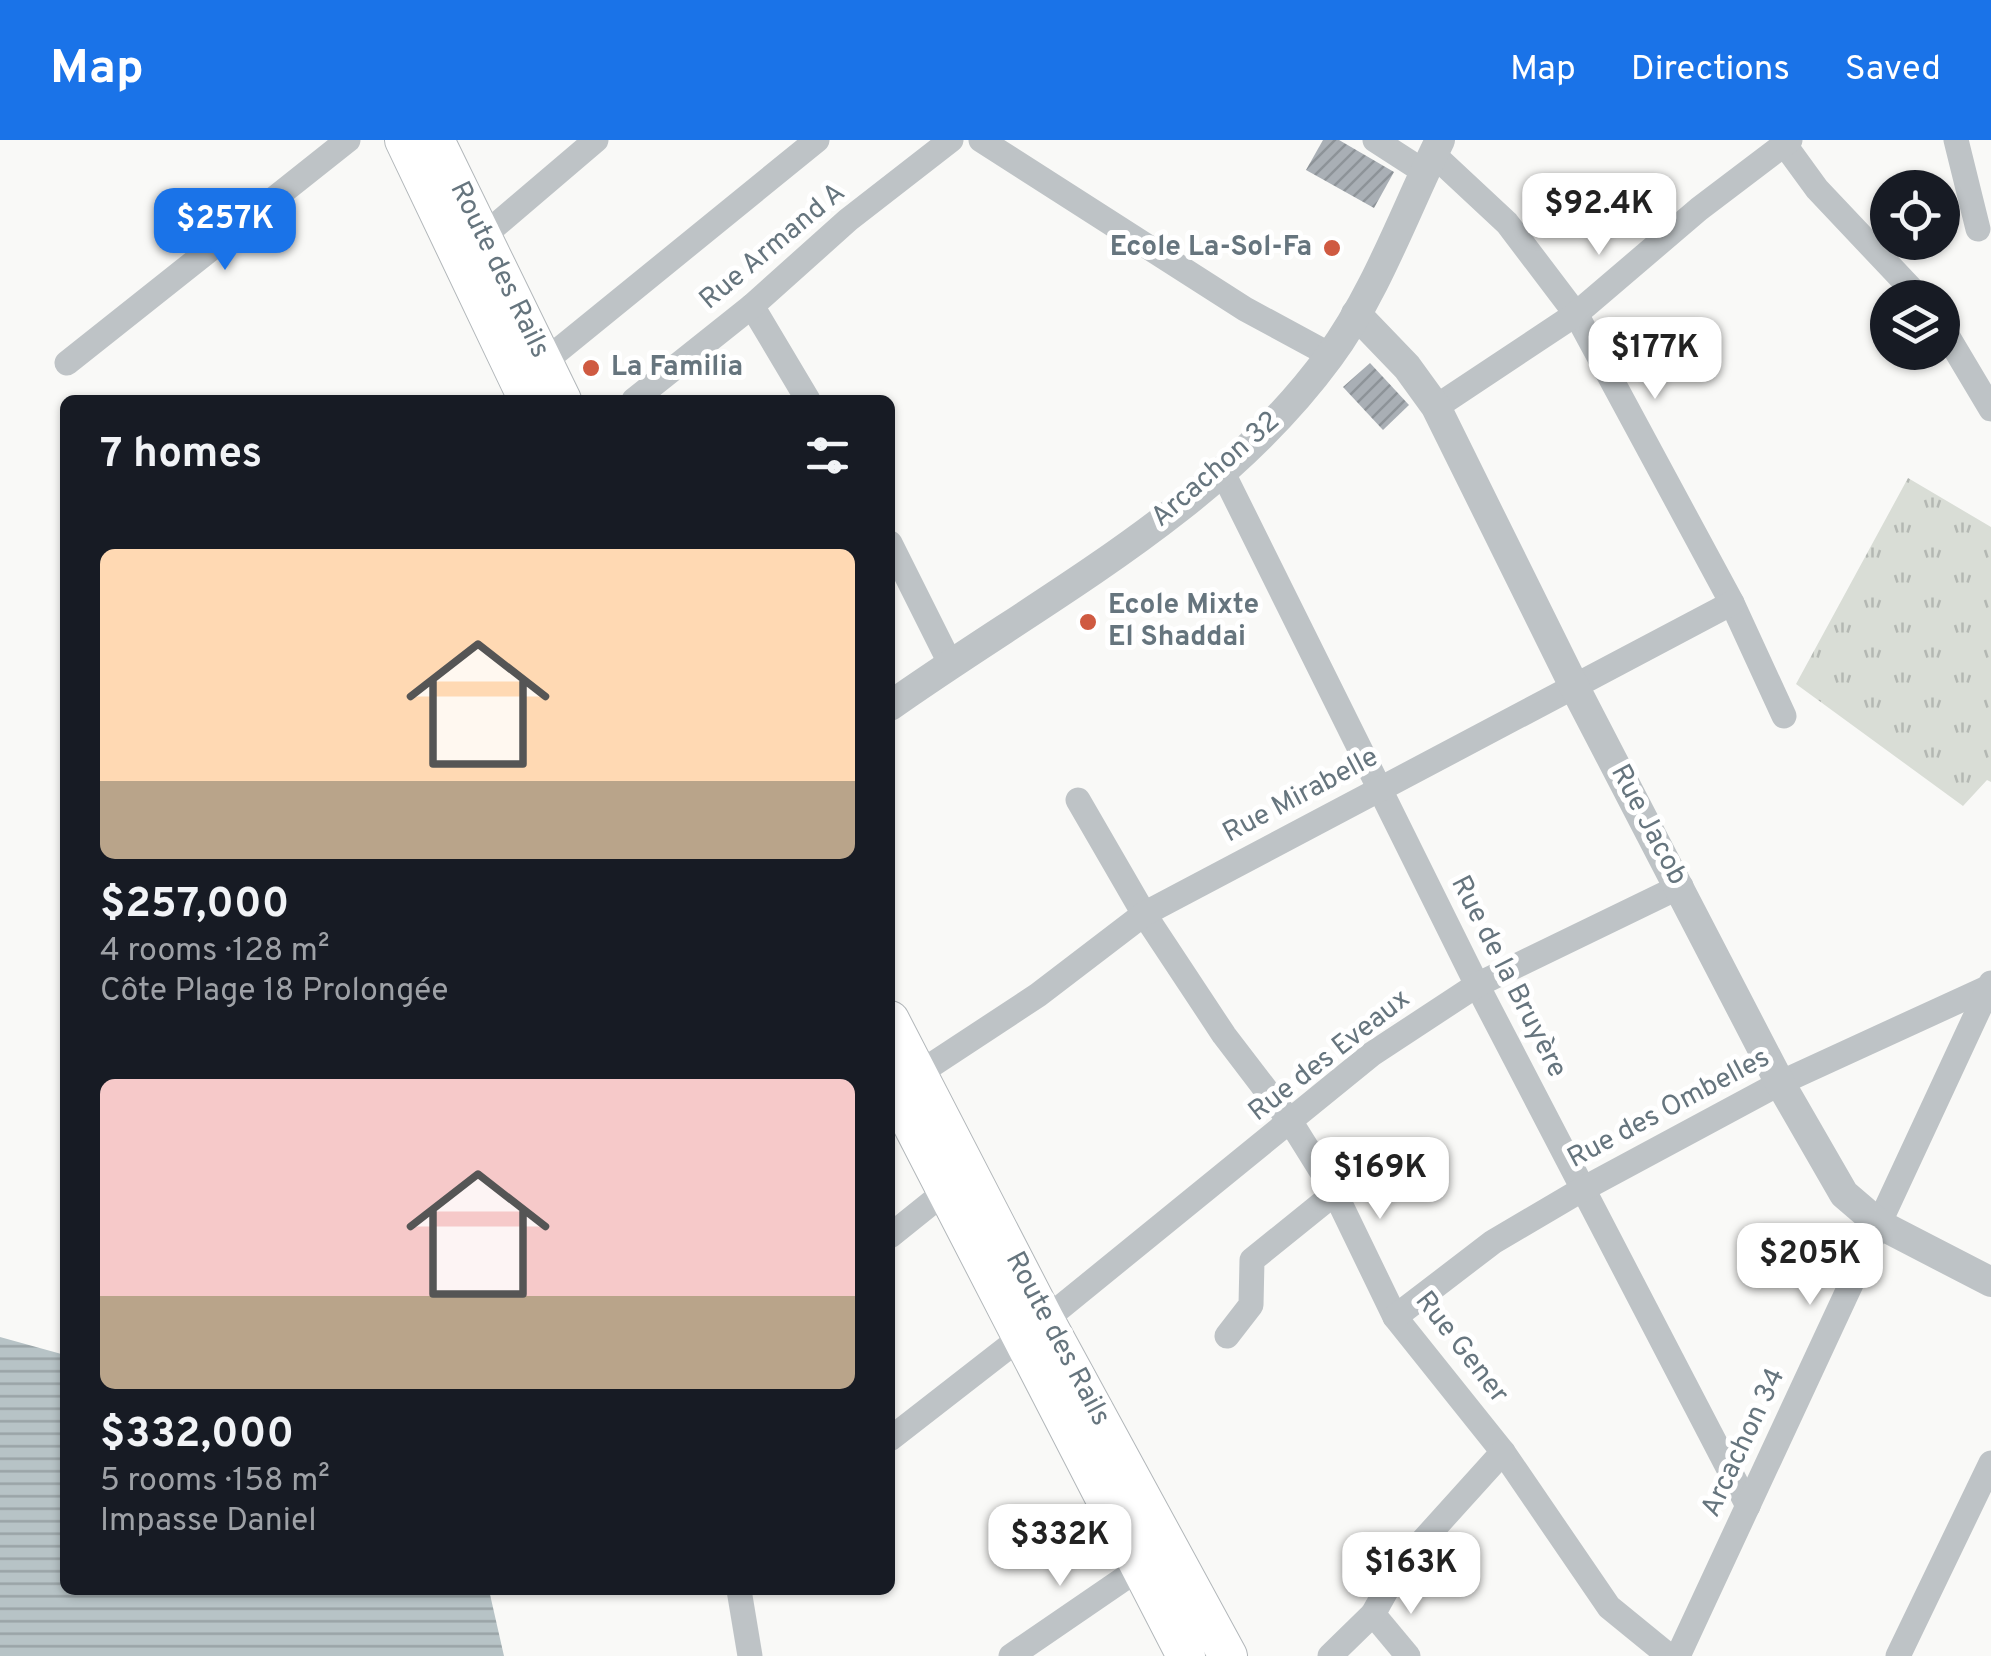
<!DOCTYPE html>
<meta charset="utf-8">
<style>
body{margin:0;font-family:Overpass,sans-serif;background:#242831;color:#f1f3f6;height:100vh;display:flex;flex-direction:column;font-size:38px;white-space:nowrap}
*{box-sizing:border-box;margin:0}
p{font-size:32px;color:#9ea1a6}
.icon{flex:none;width:55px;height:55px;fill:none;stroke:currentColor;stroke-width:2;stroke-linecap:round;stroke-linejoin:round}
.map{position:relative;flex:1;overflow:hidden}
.side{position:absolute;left:60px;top:255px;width:835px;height:1200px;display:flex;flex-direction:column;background:#171b24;border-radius:15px;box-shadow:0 2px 8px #0004}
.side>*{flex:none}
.controls{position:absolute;left:1870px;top:30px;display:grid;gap:20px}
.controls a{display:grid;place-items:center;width:90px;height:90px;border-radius:50%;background:#171b24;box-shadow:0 2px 8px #0004;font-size:50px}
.price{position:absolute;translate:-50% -85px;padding:0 22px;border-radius:20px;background:#fff;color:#222;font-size:32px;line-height:65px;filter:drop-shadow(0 2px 5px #0008)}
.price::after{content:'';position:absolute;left:50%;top:60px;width:30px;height:22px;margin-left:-15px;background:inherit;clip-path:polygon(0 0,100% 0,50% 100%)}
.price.on{background:#1a73e8;color:#fff}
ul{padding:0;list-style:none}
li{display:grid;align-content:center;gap:20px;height:530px;padding:0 40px}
li span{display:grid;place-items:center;height:310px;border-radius:15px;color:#555}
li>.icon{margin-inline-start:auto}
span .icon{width:180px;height:180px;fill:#fffc;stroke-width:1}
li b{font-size:42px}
h2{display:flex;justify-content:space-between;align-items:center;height:120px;padding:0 40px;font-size:42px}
header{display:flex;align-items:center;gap:60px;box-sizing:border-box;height:140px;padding:0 50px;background:#1a73e8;color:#fff}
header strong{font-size:48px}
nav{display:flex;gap:55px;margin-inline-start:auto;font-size:35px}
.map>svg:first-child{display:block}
</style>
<header>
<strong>Map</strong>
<nav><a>Map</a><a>Directions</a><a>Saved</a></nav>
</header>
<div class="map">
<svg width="1991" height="1516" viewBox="0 0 1991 1516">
<defs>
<pattern id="park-tufts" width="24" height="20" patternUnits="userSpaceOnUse" patternTransform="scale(2.5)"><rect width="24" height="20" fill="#d9ddd6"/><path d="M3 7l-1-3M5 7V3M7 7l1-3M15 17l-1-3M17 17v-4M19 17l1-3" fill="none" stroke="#b4b8b3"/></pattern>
<pattern id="water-rules" width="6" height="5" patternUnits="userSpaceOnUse" patternTransform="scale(2.5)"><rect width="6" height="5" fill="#b7c3c6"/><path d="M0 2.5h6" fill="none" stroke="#99a3a6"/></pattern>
<pattern id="building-hatch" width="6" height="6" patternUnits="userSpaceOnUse" patternTransform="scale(2.5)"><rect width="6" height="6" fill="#a9afb5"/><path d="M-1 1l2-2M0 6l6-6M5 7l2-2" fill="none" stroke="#8d9398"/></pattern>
</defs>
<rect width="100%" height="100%" fill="#f9f9f7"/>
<path fill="url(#park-tufts)" d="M1908,338L1991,387V642L1987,640L1963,666L1796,544Z"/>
<path fill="url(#water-rules)" d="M0,1197L65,1215V1450H489L504,1516H0Z"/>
<g fill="url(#building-hatch)">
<path d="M1323,0H1339L1394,32L1374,68L1306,30Z"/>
<path d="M1370,223L1409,265L1383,290L1343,247Z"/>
</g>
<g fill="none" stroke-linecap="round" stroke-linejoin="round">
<defs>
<g id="primary">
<path d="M404,0L528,260"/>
<path d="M435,0L562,260"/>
<path d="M890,880L1045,1180L1228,1516"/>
<path d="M890,942L1186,1516"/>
</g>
</defs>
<use href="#primary" stroke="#b2b7ba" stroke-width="40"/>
<g stroke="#bec3c6" stroke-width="25">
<path d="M981,0L1245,169L1330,215"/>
<path d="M1375,0L1423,31"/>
<path d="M1956,0L1978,89"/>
<path d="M1785,5L1817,49L1920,158"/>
<path d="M1433,14L1507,83L1576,174L1732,463L1784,576"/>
<path d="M481,98L596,0"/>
<path d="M752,166L808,260"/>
<path d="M1942,187L1991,269"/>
<path d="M544,222L817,0"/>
<path d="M67,223L348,0"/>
<path d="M634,260L752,166L848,80L951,0"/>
<path d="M1436,267L1576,174L1699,69L1790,0"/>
<path d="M1222,331L1477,845L1748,1366"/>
<path d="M890,403L950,523"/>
<path d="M1078,660L1144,774L1224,895L1292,984L1335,1053L1395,1177L1503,1312L1609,1467L1669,1516"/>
<path d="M918,934L1038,855L1144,774L1732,463"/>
<path d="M890,1096L946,1051"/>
<path d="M1395,1177L1493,1102L1583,1049L1780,943L1989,847"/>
<path d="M1045,1180L1372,914L1477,845L1681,746"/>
<path d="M1227,1196L1251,1165L1252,1120L1335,1053"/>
<path d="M890,1299L1021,1197"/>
<path d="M739,1450L750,1516"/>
<path d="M1373,1474L1408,1516"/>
<path d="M1011,1516L1141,1427"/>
<path d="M1330,1516L1373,1474L1400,1426L1503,1312"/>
<path d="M1678,1516L1991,843"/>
<path d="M1898,1516L1991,1323"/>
</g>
<g stroke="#bec3c6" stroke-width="30">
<path d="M1356,174L1407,227L1436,267L1575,548L1780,943L1844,1054L1879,1084L1991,1142"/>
<path d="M890,566C1041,459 1217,370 1329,217C1376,153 1405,71 1440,0"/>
</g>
<use href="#primary" stroke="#fff" stroke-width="38"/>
</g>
<g fill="#cf5a41" stroke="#fff" stroke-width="4">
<circle cx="1332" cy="108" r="10"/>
<circle cx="591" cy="228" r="10"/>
<circle cx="1088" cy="482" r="10"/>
</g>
<g text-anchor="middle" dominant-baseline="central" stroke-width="10" stroke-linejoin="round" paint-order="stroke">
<g font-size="28" fill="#66757e" stroke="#fff">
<text transform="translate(773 107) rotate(-40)">Rue Armand A</text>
<text transform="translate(499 130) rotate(64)">Route des Rails</text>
<text transform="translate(1216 330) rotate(-41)">Arcachon 32</text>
<text transform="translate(1301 656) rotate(-28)">Rue Mirabelle</text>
<text transform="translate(1648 685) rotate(62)">Rue Jacob</text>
<text transform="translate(1508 837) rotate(63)">Rue de la Bruyère</text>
<text transform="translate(1330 916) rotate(-38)">Rue des Eveaux</text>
<text transform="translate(1669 969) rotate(-28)">Rue des Ombelles</text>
<text transform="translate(1057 1199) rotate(62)">Route des Rails</text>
<text transform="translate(1461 1208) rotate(52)">Rue Gener</text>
<text transform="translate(1744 1303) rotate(-65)">Arcachon 34</text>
</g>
<g font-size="28" font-weight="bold" fill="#66757e" stroke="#fff" text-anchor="start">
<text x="1312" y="108" text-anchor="end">Ecole La-Sol-Fa</text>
<text x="611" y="228">La Familia</text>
<text x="1108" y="466">Ecole Mixte<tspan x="1108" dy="32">El Shaddai</tspan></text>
</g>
</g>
</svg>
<div class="controls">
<a><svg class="icon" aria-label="locate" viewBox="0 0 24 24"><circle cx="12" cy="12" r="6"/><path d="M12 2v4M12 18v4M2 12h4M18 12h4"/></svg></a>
<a><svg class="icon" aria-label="layers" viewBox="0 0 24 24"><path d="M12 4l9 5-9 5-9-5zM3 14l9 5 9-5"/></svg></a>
</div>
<b class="price" style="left:1599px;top:118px">$92.4K</b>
<b class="price on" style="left:225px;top:133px">$257K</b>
<b class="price" style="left:1655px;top:262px">$177K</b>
<b class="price" style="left:1380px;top:1082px">$169K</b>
<b class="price" style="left:1810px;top:1168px">$205K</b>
<b class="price" style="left:1060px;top:1449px">$332K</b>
<b class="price" style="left:1411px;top:1477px">$163K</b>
<section class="side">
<h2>7 homes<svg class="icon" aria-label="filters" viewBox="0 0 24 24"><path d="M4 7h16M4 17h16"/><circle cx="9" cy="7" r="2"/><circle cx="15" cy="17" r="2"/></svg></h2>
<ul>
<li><span style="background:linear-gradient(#ffd9b3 75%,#b9a48a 0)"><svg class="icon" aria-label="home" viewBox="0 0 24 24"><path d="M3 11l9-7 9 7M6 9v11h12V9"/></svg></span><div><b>$257,000</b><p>4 rooms · 128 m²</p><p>Côte Plage 18 Prolongée</p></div></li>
<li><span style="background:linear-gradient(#f6c9c9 70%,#b9a48a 0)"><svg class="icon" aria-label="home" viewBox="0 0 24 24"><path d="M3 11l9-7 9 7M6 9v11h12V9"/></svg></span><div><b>$332,000</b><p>5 rooms · 158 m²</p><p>Impasse Daniel</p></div></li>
</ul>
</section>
</div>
